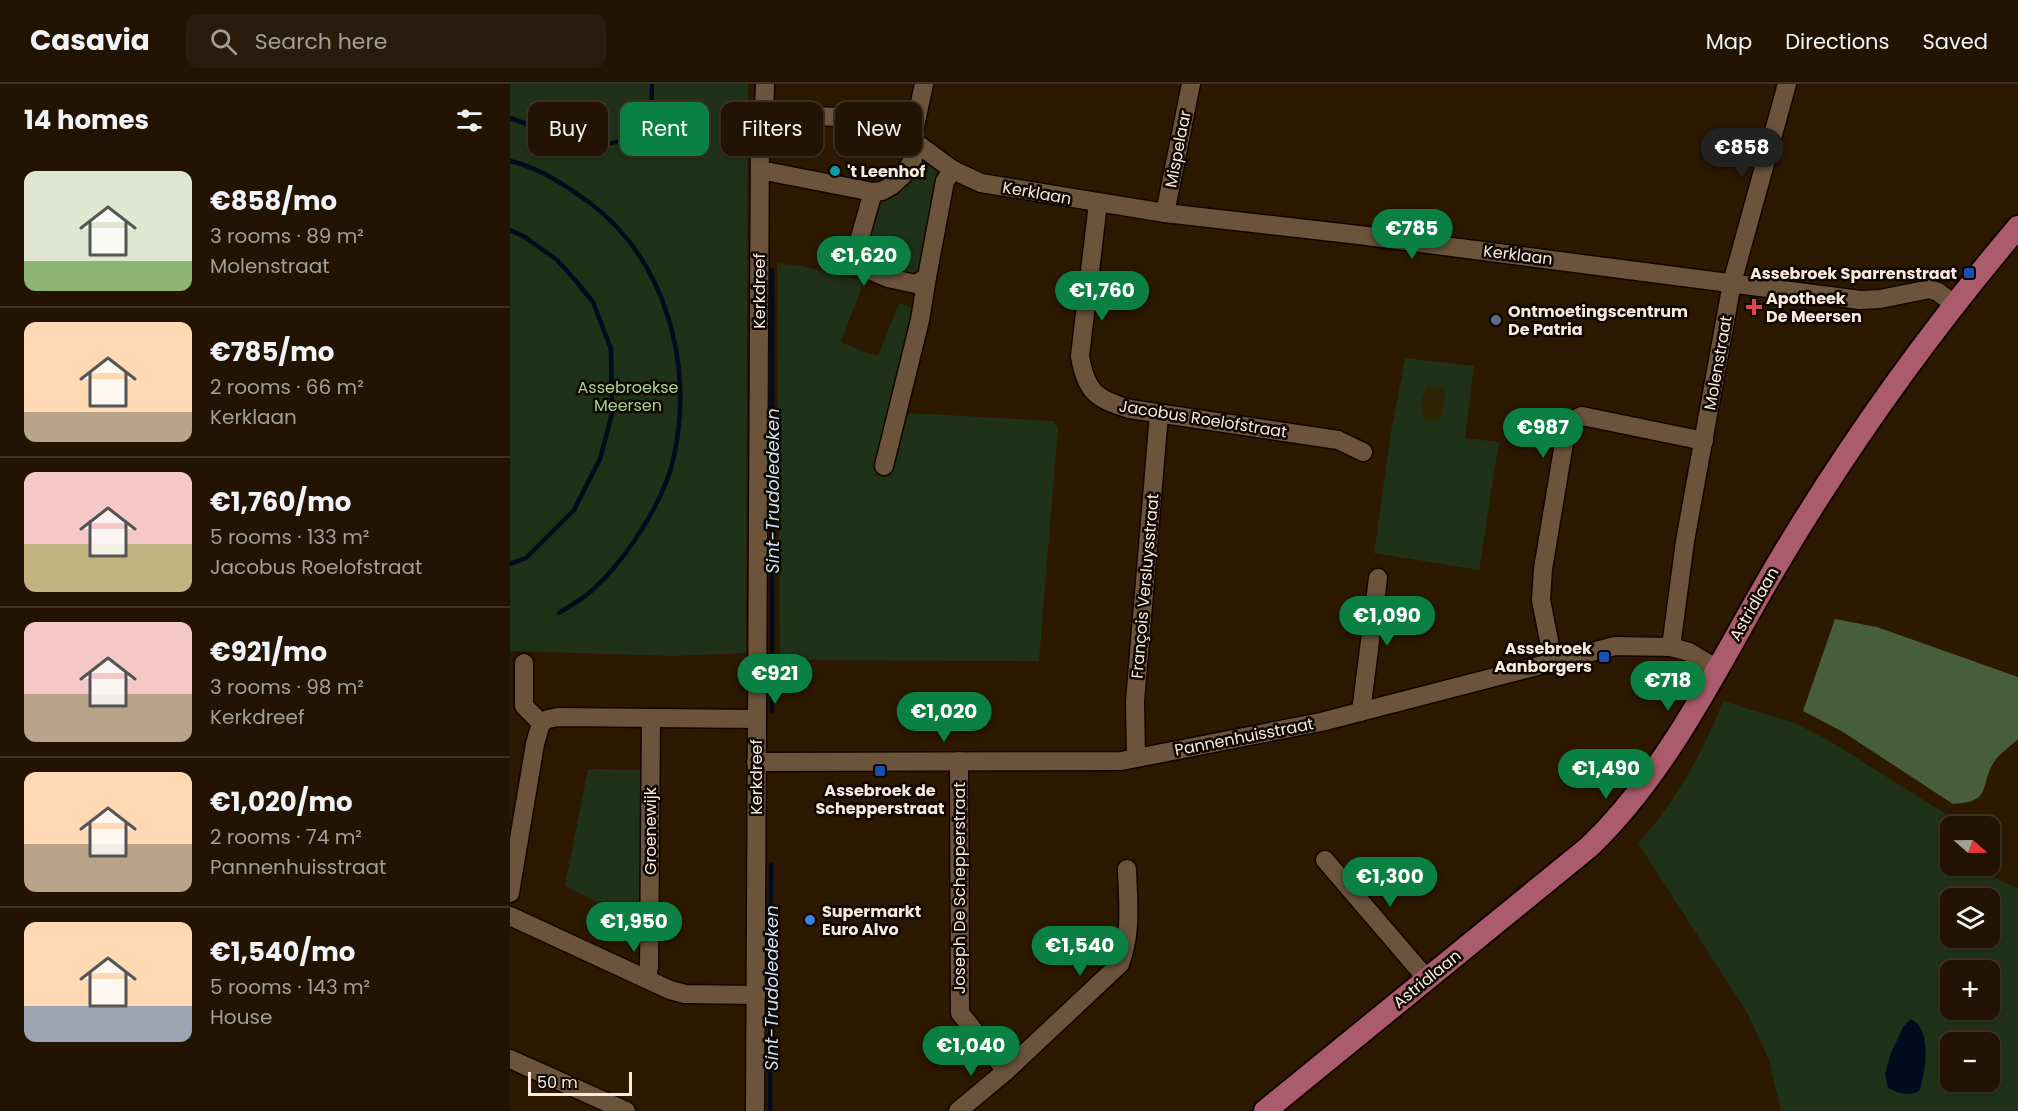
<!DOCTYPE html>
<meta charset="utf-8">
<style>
body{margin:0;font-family:Poppins,sans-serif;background:#2a1c0c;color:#f1f3f6;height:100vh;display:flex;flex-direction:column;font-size:22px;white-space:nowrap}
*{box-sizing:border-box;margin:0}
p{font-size:20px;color:#a29e99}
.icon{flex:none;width:33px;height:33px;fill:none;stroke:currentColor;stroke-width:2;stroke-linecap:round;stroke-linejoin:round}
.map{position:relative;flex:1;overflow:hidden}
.sheet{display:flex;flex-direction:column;background:#221302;width:510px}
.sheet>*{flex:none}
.top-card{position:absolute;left:18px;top:18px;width:570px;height:54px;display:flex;gap:12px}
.needle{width:39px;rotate:110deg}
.fabs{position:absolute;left:1430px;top:732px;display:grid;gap:12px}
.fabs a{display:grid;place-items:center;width:60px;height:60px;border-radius:12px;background:#221302;box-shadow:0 2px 4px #0004,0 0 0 2px #3f3224;font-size:30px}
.scale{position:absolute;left:18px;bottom:15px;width:104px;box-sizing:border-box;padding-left:6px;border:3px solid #f8eadc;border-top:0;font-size:16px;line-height:21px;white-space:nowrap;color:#f8eadc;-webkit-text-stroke:4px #0f0701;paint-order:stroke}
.price{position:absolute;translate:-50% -51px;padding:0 14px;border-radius:21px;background:#0b8043;color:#fff;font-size:20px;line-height:39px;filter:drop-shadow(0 2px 3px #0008)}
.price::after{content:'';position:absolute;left:50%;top:36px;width:18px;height:14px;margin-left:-9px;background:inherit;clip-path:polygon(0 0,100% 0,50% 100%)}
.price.current{background:#222;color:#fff}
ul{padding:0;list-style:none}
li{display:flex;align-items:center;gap:18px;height:150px;padding:0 24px}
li+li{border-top:2px solid #3f3224}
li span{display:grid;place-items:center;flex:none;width:168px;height:120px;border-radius:12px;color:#555}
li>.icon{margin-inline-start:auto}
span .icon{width:72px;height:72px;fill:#fffc;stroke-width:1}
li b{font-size:26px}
h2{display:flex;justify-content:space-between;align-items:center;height:72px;padding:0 24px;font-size:26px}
.pill{padding:0 21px;border-radius:12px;background:#221302;box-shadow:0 2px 4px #0004,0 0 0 2px #3f3224;font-size:21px;line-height:54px}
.pill.current{background:#0b8043;color:#fff}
header{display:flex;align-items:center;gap:36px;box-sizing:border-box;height:84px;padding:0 30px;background:#221302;border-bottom:2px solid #3f3224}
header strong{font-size:28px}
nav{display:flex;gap:33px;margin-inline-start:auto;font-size:21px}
.search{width:420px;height:54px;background:#2a1c0c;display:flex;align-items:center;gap:15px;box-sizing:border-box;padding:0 21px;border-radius:12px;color:#a29e99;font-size:22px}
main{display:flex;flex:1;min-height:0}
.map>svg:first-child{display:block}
</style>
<header>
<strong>Casavia</strong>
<div class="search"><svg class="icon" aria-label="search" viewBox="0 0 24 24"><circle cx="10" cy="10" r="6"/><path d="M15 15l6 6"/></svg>Search here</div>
<nav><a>Map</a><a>Directions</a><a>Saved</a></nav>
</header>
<main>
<section class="sheet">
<h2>14 homes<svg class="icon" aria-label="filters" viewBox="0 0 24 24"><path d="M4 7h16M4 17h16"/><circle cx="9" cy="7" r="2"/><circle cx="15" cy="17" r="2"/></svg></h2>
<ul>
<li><span style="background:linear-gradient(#dfe7d0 75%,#8fb573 0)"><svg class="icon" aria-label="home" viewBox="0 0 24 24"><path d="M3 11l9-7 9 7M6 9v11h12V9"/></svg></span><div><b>€858/mo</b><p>3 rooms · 89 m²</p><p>Molenstraat</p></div></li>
<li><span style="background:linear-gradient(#ffd9b3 75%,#b9a48a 0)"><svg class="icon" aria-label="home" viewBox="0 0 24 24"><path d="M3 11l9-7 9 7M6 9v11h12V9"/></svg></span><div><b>€785/mo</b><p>2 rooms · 66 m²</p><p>Kerklaan</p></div></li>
<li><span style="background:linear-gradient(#f6c9c9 60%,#c2b280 0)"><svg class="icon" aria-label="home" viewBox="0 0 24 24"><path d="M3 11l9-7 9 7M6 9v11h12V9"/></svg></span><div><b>€1,760/mo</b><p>5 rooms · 133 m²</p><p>Jacobus Roelofstraat</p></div></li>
<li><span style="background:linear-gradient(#f6c9c9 60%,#b9a48a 0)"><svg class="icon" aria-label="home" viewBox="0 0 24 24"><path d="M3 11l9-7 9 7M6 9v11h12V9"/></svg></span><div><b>€921/mo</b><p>3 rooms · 98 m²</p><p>Kerkdreef</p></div></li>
<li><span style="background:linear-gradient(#ffd9b3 60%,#b9a48a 0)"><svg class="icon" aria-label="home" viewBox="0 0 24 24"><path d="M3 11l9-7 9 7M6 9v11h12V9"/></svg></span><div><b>€1,020/mo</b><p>2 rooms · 74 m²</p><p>Pannenhuisstraat</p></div></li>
<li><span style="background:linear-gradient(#ffd9b3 70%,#9aa5b1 0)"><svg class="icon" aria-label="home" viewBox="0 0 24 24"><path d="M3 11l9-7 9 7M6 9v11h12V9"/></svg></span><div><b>€1,540/mo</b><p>5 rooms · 143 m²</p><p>House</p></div></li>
</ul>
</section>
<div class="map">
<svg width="1508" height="1027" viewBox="0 0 1508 1027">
<rect width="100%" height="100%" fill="#2d1902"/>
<g fill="#1f3116" fill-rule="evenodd">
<path d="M0,0H238L236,569L163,572L0,567Z"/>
<path d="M413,75L417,76L432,88L415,186L404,196L353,178L366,122Z"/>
<path d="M267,179L291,182L354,197L331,258L354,268L368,272L389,219L407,226L380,328L544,337L548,345L529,577L270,576Z"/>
<path d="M895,274L964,282L955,354L989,358L969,486L864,469L881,348Z"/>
<path d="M1213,617L1285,639L1318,656L1455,742H1440V782H1473L1471,788L1508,804V1027H1271L1259,976L1238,930L1128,759C1166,718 1193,668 1213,617ZM1440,814H1479V854H1440ZM1440,886H1479V926H1440ZM1440,958H1479V998H1440Z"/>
<path d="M78,685L133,686L131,840L55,802Z"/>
</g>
<path fill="#465e3b" d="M1325,535L1367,543L1508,593V655C1501,662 1489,670 1484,678C1469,702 1483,718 1443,720L1333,648L1293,627Z"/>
<path fill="#2d2504" d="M918,302L936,305L930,337L914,335L911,314Z"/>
<path fill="#000b1e" d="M1401,935C1423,946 1415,988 1410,1006C1400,1014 1390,1009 1378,1004L1375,990L1381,969L1393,943Z"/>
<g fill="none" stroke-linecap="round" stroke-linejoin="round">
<g stroke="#000b1e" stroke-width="4.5">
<path d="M0,34C26,43 52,57 80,60C98,63 117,55 134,48L141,34L142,0"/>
<path d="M0,77C30,84 55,101 80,119C156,176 184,281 164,372C155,417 114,479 79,509C70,517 59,522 49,529"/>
<path d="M0,146L15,153L47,176L66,197L83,218L101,265L102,330L90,375L64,426L16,474L0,480"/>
<path d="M262,186V627"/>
<path d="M260,1027L261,781"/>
</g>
<defs>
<g id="minor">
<path d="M254,30L354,34L375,41L402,56L443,86L471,99L655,129L849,151L1350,216L1370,215L1420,205L1428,208L1444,220"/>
<path d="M250,86L363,108L372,107L381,102L393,91L403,76L402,56L414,0"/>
<path d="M363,108L347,164L348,175L357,185L378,194L406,200L417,193L435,97L443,86"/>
<path d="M588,119L570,272C576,308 586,315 620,325L828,356L853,368"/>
<path d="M655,129L681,0"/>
<path d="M374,382L410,236L417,193"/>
<path d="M1161,563L1175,457L1222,199L1277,0"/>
<path d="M1043,577L1031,516L1033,485L1056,347L1061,337L1072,332L1194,357"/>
<path d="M14,579V622L31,639"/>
<path d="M851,628L868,494"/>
<path d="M626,674L625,617L649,330"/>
<path d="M449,677L450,929L496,987"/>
<path d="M246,678L611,677L811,638L1105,562L1161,563L1179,568L1207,585"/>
<path d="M815,776L917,895"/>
<path d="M0,809L25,660L31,639L38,635L48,633L247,635"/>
<path d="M0,832L160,906L175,910L246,911"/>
<path d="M136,895L139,884L141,634"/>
<path d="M0,975L116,1027"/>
<path d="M245,1027L250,46L254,30L255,0"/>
<path d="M448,1027L496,987L610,880C622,848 618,819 617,785"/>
</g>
<path id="major" d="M755,1027L1079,763C1162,684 1212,572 1271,474C1341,357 1420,247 1508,143"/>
</defs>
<use href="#minor" stroke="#140400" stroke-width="21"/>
<use href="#major" stroke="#140400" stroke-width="26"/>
<use href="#minor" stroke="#6b543b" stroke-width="18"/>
<use href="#major" stroke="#ab5c6c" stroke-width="22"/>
</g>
<circle fill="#0f9aa8" stroke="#0f0701" stroke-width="2" cx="325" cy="87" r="6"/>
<g fill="#1a4fb4" stroke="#0f0701" stroke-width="2">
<rect x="1453" y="183" width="12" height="12" rx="3"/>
<rect x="1088" y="567" width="12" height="12" rx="3"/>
<rect x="364" y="681" width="12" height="12" rx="3"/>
</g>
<path fill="#e0444e" stroke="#0f0701" stroke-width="2" d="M1241 214h6v6h6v6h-6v6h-6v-6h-6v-6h6z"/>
<circle fill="#5c6f8a" stroke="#0f0701" stroke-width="2" cx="986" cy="236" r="6"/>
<circle fill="#3f7fe0" stroke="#0f0701" stroke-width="2" cx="300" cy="836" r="6"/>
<g text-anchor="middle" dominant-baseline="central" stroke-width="5" stroke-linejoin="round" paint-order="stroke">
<g font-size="16" fill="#f8eadc" stroke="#0f0701">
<text transform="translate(668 65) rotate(-79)">Mispelaar</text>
<text transform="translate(527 109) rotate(10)">Kerklaan</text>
<text transform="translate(1008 171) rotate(7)">Kerklaan</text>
<text transform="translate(249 207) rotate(-90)">Kerkdreef</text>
<text transform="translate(1208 279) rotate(-80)">Molenstraat</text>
<text transform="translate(693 335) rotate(9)">Jacobus Roelofstraat</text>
<text transform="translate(635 502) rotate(-85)">François Versluysstraat</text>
<text transform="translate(1244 520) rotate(-60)">Astridlaan</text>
<text transform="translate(734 653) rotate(-11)">Pannenhuisstraat</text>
<text transform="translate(246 693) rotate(-90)">Kerkdreef</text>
<text transform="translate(140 747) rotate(-90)">Groenewijk</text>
<text transform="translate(449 804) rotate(-90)">Joseph De Schepperstraat</text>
<text transform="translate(917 895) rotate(-39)">Astridlaan</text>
</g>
<g font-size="16" font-weight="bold" fill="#f8eadc" stroke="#0f0701" text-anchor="start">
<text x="337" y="87">'t Leenhof</text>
<text x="1447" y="189" text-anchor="end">Assebroek Sparrenstraat</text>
<text x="1256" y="214">Apotheek<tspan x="1256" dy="18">De Meersen</tspan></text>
<text x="998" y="227">Ontmoetingscentrum<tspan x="998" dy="18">De Patria</tspan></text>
<text x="1082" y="564" text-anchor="end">Assebroek<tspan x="1082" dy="18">Aanborgers</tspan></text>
<text x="370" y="706" text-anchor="middle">Assebroek de<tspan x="370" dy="18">Schepperstraat</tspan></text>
<text x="312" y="827">Supermarkt<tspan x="312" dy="18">Euro Alvo</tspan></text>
</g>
<g font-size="16" fill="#a9d196" stroke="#0f0701">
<text x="118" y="303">Assebroekse<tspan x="118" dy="18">Meersen</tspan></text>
</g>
<g font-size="18" font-style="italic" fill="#cadff4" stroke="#0f0701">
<text transform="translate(262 407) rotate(-90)">Sint-Trudoledeken</text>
<text transform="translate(261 904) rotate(-90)">Sint-Trudoledeken</text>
</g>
</g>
</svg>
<div class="fabs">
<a><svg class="needle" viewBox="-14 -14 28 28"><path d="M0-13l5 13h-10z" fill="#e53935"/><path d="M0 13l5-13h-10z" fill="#a29e99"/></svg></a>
<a><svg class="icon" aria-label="layers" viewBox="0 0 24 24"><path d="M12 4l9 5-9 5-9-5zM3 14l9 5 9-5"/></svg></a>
<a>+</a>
<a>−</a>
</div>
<div class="scale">50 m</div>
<b class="price current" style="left:1232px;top:95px">€858</b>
<b class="price" style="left:902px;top:176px">€785</b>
<b class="price" style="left:354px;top:203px">€1,620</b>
<b class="price" style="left:592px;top:238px">€1,760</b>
<b class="price" style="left:1033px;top:375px">€987</b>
<b class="price" style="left:877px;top:563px">€1,090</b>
<b class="price" style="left:265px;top:621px">€921</b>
<b class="price" style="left:1158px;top:628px">€718</b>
<b class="price" style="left:434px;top:659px">€1,020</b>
<b class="price" style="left:1096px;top:716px">€1,490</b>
<b class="price" style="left:880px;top:824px">€1,300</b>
<b class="price" style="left:124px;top:869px">€1,950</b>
<b class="price" style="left:570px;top:893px">€1,540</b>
<b class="price" style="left:461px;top:993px">€1,040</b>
<div class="top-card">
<a class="pill">Buy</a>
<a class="pill current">Rent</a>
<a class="pill">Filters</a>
<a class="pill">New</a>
</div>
</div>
</main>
